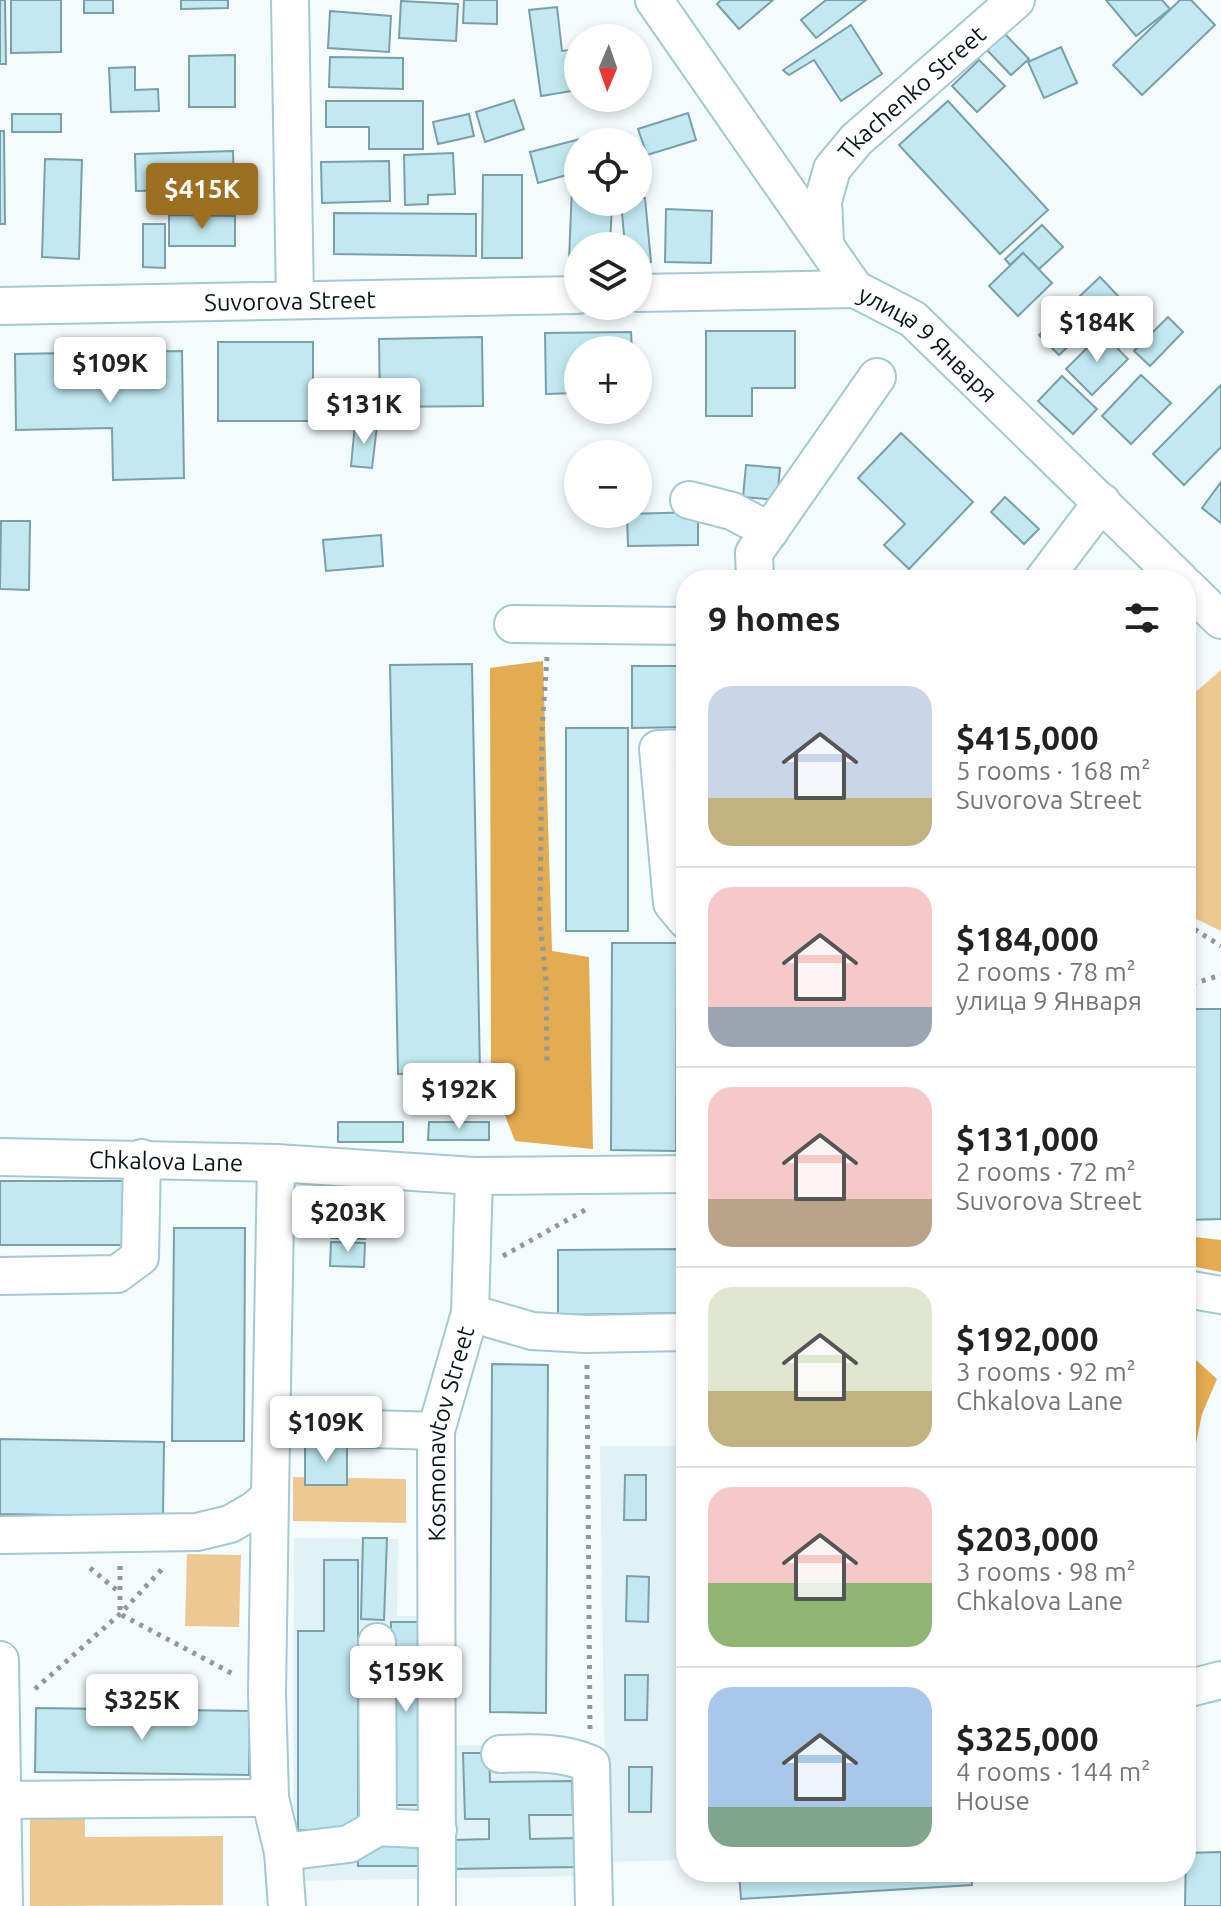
<!DOCTYPE html>
<meta charset="utf-8">
<style>
body{margin:0;font-family:Ubuntu,sans-serif;background:#f2f2f2;color:#222;height:100vh;display:flex;flex-direction:column;font-size:30px;white-space:nowrap}
*{box-sizing:border-box;margin:0}
p{font-size:26px;color:#767676}
.icon{flex:none;width:44px;height:44px;fill:none;stroke:currentColor;stroke-width:2;stroke-linecap:round;stroke-linejoin:round}
.map{position:relative;flex:1;overflow:hidden}
.panel{position:absolute;left:676px;top:570px;width:520px;height:1312px;display:flex;flex-direction:column;background:#fff;border-radius:32px;box-shadow:0 4px 12px #0003}
.panel>*{flex:none}
.needle{width:52px;rotate:182deg}
.controls{position:absolute;left:564px;top:24px;display:grid;gap:16px}
.controls a{display:grid;place-items:center;width:88px;height:88px;border-radius:50%;background:#fff;box-shadow:0 4px 12px #0003;font-size:40px}
.price{position:absolute;translate:-50% -68px;padding:0 18px;border-radius:8px;background:#fff;color:#222;font-size:26px;line-height:52px;filter:drop-shadow(0 2px 4px #0008)}
.price::after{content:'';position:absolute;left:50%;top:48px;width:24px;height:18px;margin-left:-12px;background:inherit;clip-path:polygon(0 0,100% 0,50% 100%)}
.price.active{background:#9d7021;color:#fff}
ul{padding:0;list-style:none}
li{display:flex;align-items:center;gap:24px;height:200px;padding:0 32px}
li+li{border-top:2px solid #e0e0e0}
li span{display:grid;place-items:center;flex:none;width:224px;height:160px;border-radius:24px;color:#555}
li>.icon{margin-inline-start:auto}
span .icon{width:96px;height:96px;fill:#fffc;stroke-width:1}
li b{font-size:34px}
h2{display:flex;justify-content:space-between;align-items:center;height:96px;padding:0 32px;font-size:34px}
.map>svg:first-child{display:block}
</style>
<div class="map">
<svg width="1221" height="1906" viewBox="0 0 1221 1906">
<rect width="100%" height="100%" fill="#f4fbfd"/>
<g fill="#e0f2f6">
<path d="M600,1446H686V1860L606,1862Z"/>
<path d="M294,1538L398,1539L397,1616H429L428,1745L579,1746L582,1876L293,1881Z"/>
</g>
<g fill="#ecc892">
<path d="M1221,670V931L1186,914V696L1192,695Z"/>
<path d="M293,1477L406,1479V1523L293,1521Z"/>
<path d="M187,1554L241,1555L239,1627L185,1626Z"/>
<path d="M30,1818H85V1837L223,1836V1905L30,1906Z"/>
</g>
<g fill="#e3ac51">
<path d="M543,661L552,951L589,957L593,1149L515,1141L491,1080L490,668Z"/>
<path d="M1186,1236L1221,1240V1272L1186,1265Z"/>
<path d="M1186,1351L1217,1379L1202,1414L1192,1463L1186,1461Z"/>
</g>
<g fill="#c2e9f1" stroke="#7a9fa7" stroke-width="2">
<path d="M0,0H5L6,64H0Z"/>
<path d="M11,0H61V52L11,53Z"/>
<rect x="84" y="0" width="29" height="13"/>
<path d="M181,0H228V8L181,9Z"/>
<path d="M464,0H497V24L463,23Z"/>
<path d="M721,0H773L739,29L717,4Z"/>
<path d="M826,0H866L816,38L801,20Z"/>
<path d="M1106,0H1162L1170,9L1136,36Z"/>
<path d="M1180,0H1191L1215,25L1142,95L1113,65Z"/>
<path d="M401,1L458,4L456,41L399,38Z"/>
<path d="M557,7L562,51L578,49V90L541,96L529,10Z"/>
<path d="M330,11L391,16L389,52L328,48Z"/>
<path d="M851,25L882,74L841,101L814,60L789,75L783,70Z"/>
<path d="M1003,32L1029,59L1011,75L985,48Z"/>
<path d="M1061,47L1077,83L1044,98L1028,62Z"/>
<path d="M235,55V107H189V56Z"/>
<path d="M330,57L403,58V89L329,87Z"/>
<path d="M979,60L1005,86L977,112L952,86Z"/>
<path d="M135,67V90L158,89L159,111L111,112L109,68Z"/>
<path d="M514,100L524,129L485,142L476,112Z"/>
<path d="M326,101H423V149H369V127H326Z"/>
<path d="M948,101L1048,210L1000,254L899,145Z"/>
<path d="M688,113L696,140L647,155L638,129Z"/>
<rect x="12" y="114" width="49" height="18"/>
<path d="M469,114L474,136L438,144L433,122Z"/>
<path d="M0,131H4L5,224H0Z"/>
<path d="M584,138L585,142H578V172L538,183L530,152Z"/>
<path d="M233,151L234,189L136,191L135,154Z"/>
<path d="M453,153L455,194L428,195V204L405,205L404,155Z"/>
<path d="M45,159L82,160L79,259L42,257Z"/>
<path d="M389,161L390,201L322,203L321,162Z"/>
<path d="M483,175H522V258H482Z"/>
<path d="M572,187H578V202H612L610,246H578V260H569Z"/>
<path d="M638,198H645L651,262L638,263V246H625L621,202H638Z"/>
<path d="M666,209L712,211L711,263L665,262Z"/>
<path d="M334,213L476,214V256L334,254Z"/>
<path d="M169,215L235,216V246H169Z"/>
<path d="M143,224H165V268L143,267Z"/>
<path d="M1042,225L1063,247L1039,269L1023,253L1010,265L1005,259Z"/>
<path d="M1023,253L1052,283L1018,316L989,286Z"/>
<path d="M1100,277L1120,298L1059,355L1039,335Z"/>
<path d="M1168,317L1183,332L1150,366L1134,351Z"/>
<path d="M706,331H795V388H752V416H706Z"/>
<path d="M631,332L632,350H578V393L546,394L545,333Z"/>
<path d="M1102,333L1128,359L1092,395L1066,369Z"/>
<path d="M482,337L483,406L380,407L379,339Z"/>
<rect x="218" y="342" width="95" height="79"/>
<path d="M182,351L184,478L113,480L112,428L16,430L15,354Z"/>
<path d="M1141,375L1171,403L1131,444L1102,416Z"/>
<path d="M1062,376L1097,409L1073,434L1038,401Z"/>
<path d="M1221,385V447L1184,485L1153,454Z"/>
<path d="M592,410H633V415L592,416Z"/>
<path d="M355,424L377,426L372,468L351,466Z"/>
<path d="M901,433L973,502L909,569L884,545L905,524L858,478Z"/>
<path d="M746,465L780,468L777,500L743,497Z"/>
<path d="M1221,482V523L1202,508Z"/>
<path d="M1005,497L1039,529L1024,544L991,512Z"/>
<path d="M698,512V545L628,546L627,514Z"/>
<path d="M1,521H30L29,590L0,589Z"/>
<path d="M381,535L383,566L326,571L323,540Z"/>
<path d="M472,664L480,1072L398,1074L390,665Z"/>
<path d="M632,666H686V727L632,728Z"/>
<rect x="566" y="728" width="62" height="203"/>
<path d="M612,943H677L676,1151L611,1150Z"/>
<path d="M1186,1009H1221V1219L1187,1220Z"/>
<rect x="338" y="1122" width="65" height="20"/>
<path d="M429,1122H489V1140H428Z"/>
<path d="M0,1181H127L128,1245H0Z"/>
<path d="M332,1185H366L365,1239L331,1238Z"/>
<path d="M174,1228H245L244,1441H172Z"/>
<path d="M331,1242L365,1243L364,1267L330,1266Z"/>
<path d="M686,1249V1313L558,1315V1250Z"/>
<path d="M492,1364L548,1365L546,1713L490,1712Z"/>
<path d="M0,1439L164,1442L163,1517L0,1514Z"/>
<rect x="305" y="1444" width="42" height="41"/>
<path d="M625,1475H646V1520H624Z"/>
<path d="M363,1538H387L384,1620L361,1619Z"/>
<path d="M324,1560H358V1831L298,1830V1631H324Z"/>
<path d="M627,1576L649,1577L648,1622L626,1621Z"/>
<path d="M391,1622H423L422,1805H390Z"/>
<path d="M625,1675H648L647,1720H625Z"/>
<path d="M36,1708L250,1711L249,1775L35,1772Z"/>
<path d="M463,1753H489L490,1782L572,1781L573,1815H529L530,1839L576,1838L577,1867L453,1869V1840L489,1839V1819H465Z"/>
<path d="M629,1767H652L651,1812H629Z"/>
<path d="M424,1841V1866H358L357,1842Z"/>
<path d="M1221,1852V1906H1185L1186,1853Z"/>
<path d="M739,1872H972V1885L741,1899Z"/>
</g>
<g fill="none" stroke-linecap="round" stroke-linejoin="round">
<defs>
<g id="minor">
<path d="M290,0L295,300"/>
<path id="s1" d="M654,0L855,289L913,319L1180,580"/>
<path id="s2" d="M825,243L823,201L832,169L856,140L1016,0"/>
<path d="M638,293L855,289"/>
<path id="s3" d="M0,306L578,295"/>
<path d="M689,500L732,511L770,531"/>
<path d="M755,580L754,553L877,377"/>
<path d="M1043,580L1102,502"/>
<path d="M1186,586L1221,620"/>
<path d="M513,624L686,626"/>
<path d="M686,748L658,749L672,903L686,920"/>
<path id="s4" d="M0,1157L276,1163L474,1176L686,1174"/>
<path d="M0,1276L117,1274L140,1257L142,1158"/>
<path d="M1186,1289L1221,1295"/>
<path d="M470,1313L532,1331L586,1334L686,1332"/>
<path d="M273,1426L436,1431"/>
<path d="M270,1496L267,1693L270,1798L283,1852L287,1906"/>
<path d="M0,1535L197,1532L230,1524L256,1509L270,1496L276,1163"/>
<path d="M377,1642L378,1827"/>
<path d="M0,1660L4,1906"/>
<path d="M1186,1689L1221,1680"/>
<path d="M500,1754C532,1753 560,1751 591,1764L594,1906"/>
<path d="M2,1800L270,1798"/>
<path d="M283,1852L349,1844L378,1827L438,1830"/>
<path id="s5" d="M437,1906L436,1431L470,1313L474,1176"/>
</g>
</defs>
<use href="#minor" stroke="#a3c9d1" stroke-width="40"/>
<g stroke="#8f999c" stroke-width="5" stroke-dasharray="4 6" stroke-linecap="butt">
<path d="M547,657L542,729L540,921L546,981L547,1062"/>
<path d="M1186,924L1221,946"/>
<path d="M1186,991L1189,985L1221,975"/>
<path d="M503,1256L585,1210"/>
<path d="M587,1365L590,1731"/>
<path d="M120,1566V1614L235,1675"/>
<path d="M90,1568L119,1592"/>
<path d="M35,1689L120,1614L164,1567"/>
</g>
<use href="#minor" stroke="#fff" stroke-width="36"/>
</g>
<g text-anchor="middle" dominant-baseline="central" stroke-width="8" stroke-linejoin="round" paint-order="stroke">
<g font-size="24" fill="#071619" stroke="#f4fbfd">
<text stroke="none"><textPath href="#s2" startOffset="186">Tkachenko Street</textPath></text>
<text stroke="none"><textPath href="#s3" startOffset="290">Suvorova Street</textPath></text>
<text stroke="none"><textPath href="#s1" startOffset="444">улица 9 Января</textPath></text>
<text stroke="none"><textPath href="#s4" startOffset="166">Chkalova Lane</textPath></text>
<text stroke="none"><textPath href="#s5" startOffset="474">Kosmonavtov Street</textPath></text>
</g>
</g>
</svg>
<div class="controls">
<a><svg class="needle" viewBox="-14 -14 28 28"><path d="M0-13l5 13h-10z" fill="#e53935"/><path d="M0 13l5-13h-10z" fill="#767676"/></svg></a>
<a><svg class="icon" aria-label="locate" viewBox="0 0 24 24"><circle cx="12" cy="12" r="6"/><path d="M12 2v4M12 18v4M2 12h4M18 12h4"/></svg></a>
<a><svg class="icon" aria-label="layers" viewBox="0 0 24 24"><path d="M12 4l9 5-9 5-9-5zM3 14l9 5 9-5"/></svg></a>
<a>+</a>
<a>−</a>
</div>
<b class="price active" style="left:202px;top:231px">$415K</b>
<b class="price" style="left:1097px;top:364px">$184K</b>
<b class="price" style="left:110px;top:405px">$109K</b>
<b class="price" style="left:364px;top:446px">$131K</b>
<b class="price" style="left:459px;top:1131px">$192K</b>
<b class="price" style="left:348px;top:1254px">$203K</b>
<b class="price" style="left:326px;top:1464px">$109K</b>
<b class="price" style="left:406px;top:1714px">$159K</b>
<b class="price" style="left:142px;top:1742px">$325K</b>
<section class="panel">
<h2>9 homes<svg class="icon" aria-label="filters" viewBox="0 0 24 24"><path d="M4 7h16M4 17h16"/><circle cx="9" cy="7" r="2"/><circle cx="15" cy="17" r="2"/></svg></h2>
<ul>
<li><span style="background:linear-gradient(#c9d6e8 70%,#c2b280 0)"><svg class="icon" aria-label="home" viewBox="0 0 24 24"><path d="M3 11l9-7 9 7M6 9v11h12V9"/></svg></span><div><b>$415,000</b><p>5 rooms · 168 m²</p><p>Suvorova Street</p></div></li>
<li><span style="background:linear-gradient(#f6c9c9 75%,#9aa5b1 0)"><svg class="icon" aria-label="home" viewBox="0 0 24 24"><path d="M3 11l9-7 9 7M6 9v11h12V9"/></svg></span><div><b>$184,000</b><p>2 rooms · 78 m²</p><p>улица 9 Января</p></div></li>
<li><span style="background:linear-gradient(#f6c9c9 70%,#b9a48a 0)"><svg class="icon" aria-label="home" viewBox="0 0 24 24"><path d="M3 11l9-7 9 7M6 9v11h12V9"/></svg></span><div><b>$131,000</b><p>2 rooms · 72 m²</p><p>Suvorova Street</p></div></li>
<li><span style="background:linear-gradient(#dfe7d0 65%,#c2b280 0)"><svg class="icon" aria-label="home" viewBox="0 0 24 24"><path d="M3 11l9-7 9 7M6 9v11h12V9"/></svg></span><div><b>$192,000</b><p>3 rooms · 92 m²</p><p>Chkalova Lane</p></div></li>
<li><span style="background:linear-gradient(#f6c9c9 60%,#8fb573 0)"><svg class="icon" aria-label="home" viewBox="0 0 24 24"><path d="M3 11l9-7 9 7M6 9v11h12V9"/></svg></span><div><b>$203,000</b><p>3 rooms · 98 m²</p><p>Chkalova Lane</p></div></li>
<li><span style="background:linear-gradient(#a9c7e8 75%,#7fa58c 0)"><svg class="icon" aria-label="home" viewBox="0 0 24 24"><path d="M3 11l9-7 9 7M6 9v11h12V9"/></svg></span><div><b>$325,000</b><p>4 rooms · 144 m²</p><p>House</p></div></li>
</ul>
</section>
</div>
